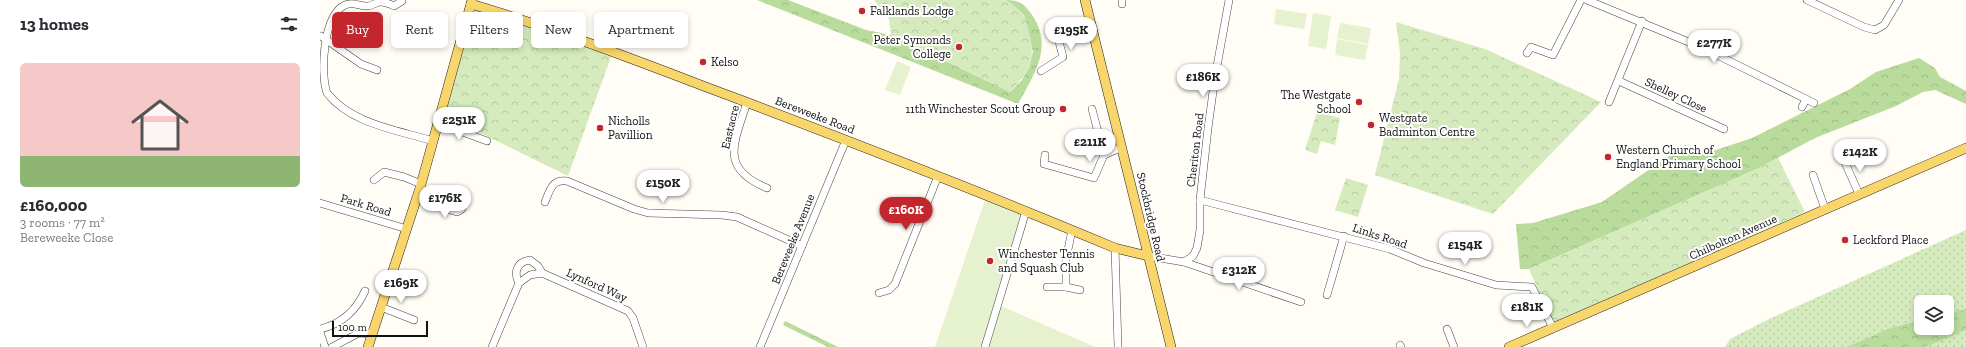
<!DOCTYPE html>
<meta charset="utf-8">
<style>
body{margin:0;font-family:"Zilla Slab",serif;background:#f2f2f3;color:#2b2b33;height:100vh;display:flex;flex-direction:column;font-size:15px;white-space:nowrap}
*{box-sizing:border-box;margin:0}
p{font-size:13px;color:#7c7c81}
.icon{flex:none;width:22px;height:22px;fill:none;stroke:currentColor;stroke-width:2;stroke-linecap:round;stroke-linejoin:round}
.map{position:relative;flex:1;overflow:hidden}
.panel{display:flex;flex-direction:column;background:#fff;width:320px}
.panel>*{flex:none}
.guide{position:absolute;left:12px;top:12px;width:380px;height:36px;display:flex;gap:8px}
.buttons{position:absolute;left:1594px;top:295px;display:grid;gap:8px}
.buttons a{display:grid;place-items:center;width:40px;height:40px;border-radius:6px;background:#fff;box-shadow:0 2px 6px #0003;font-size:20px}
.scale{position:absolute;left:12px;bottom:10px;width:96px;box-sizing:border-box;padding-left:4px;border:2px solid #111;border-top:0;font-size:11px;line-height:14px;white-space:nowrap;color:#111;-webkit-text-stroke:3px #fff;paint-order:stroke}
.price{position:absolute;translate:-50% -34px;padding:0 9px;border-radius:14px;background:#fff;color:#222;font-size:13px;line-height:26px;filter:drop-shadow(0 1px 2px #0008)}
.price::after{content:'';position:absolute;left:50%;top:24px;width:12px;height:9px;margin-left:-6px;background:inherit;clip-path:polygon(0 0,100% 0,50% 100%)}
.price.active{background:#c4262e;color:#fff}
ul{padding:0;list-style:none}
li{display:grid;align-content:center;gap:8px;height:212px;padding:0 20px}
li span{display:grid;place-items:center;height:124px;border-radius:6px;color:#555}
li>.icon{margin-inline-start:auto}
span .icon{width:72px;height:72px;fill:#fffc;stroke-width:1}
li b{font-size:17px}
h2{display:flex;justify-content:space-between;align-items:center;height:48px;padding:0 20px;font-size:17px}
.chip{padding:0 14px;border-radius:6px;background:#fff;box-shadow:0 2px 6px #0003;font-size:14px;line-height:36px}
.chip.active{background:#c4262e;color:#fff}
main{display:flex;flex:1;min-height:0}
.map>svg:first-child{display:block}
</style>
<main>
<section class="panel">
<h2>13 homes<svg class="icon" aria-label="filters" viewBox="0 0 24 24"><path d="M4 7h16M4 17h16"/><circle cx="9" cy="7" r="2"/><circle cx="15" cy="17" r="2"/></svg></h2>
<ul>
<li><span style="background:linear-gradient(#f6c9c9 75%,#8fb573 0)"><svg class="icon" aria-label="home" viewBox="0 0 24 24"><path d="M3 11l9-7 9 7M6 9v11h12V9"/></svg></span><div><b>£160,000</b><p>3 rooms · 77 m²</p><p>Bereweeke Close</p></div></li>
</ul>
</section>
<div class="map">
<svg width="1646" height="347" viewBox="0 0 1646 347">
<defs>
<pattern id="grass-dots" width="8" height="8" patternUnits="userSpaceOnUse"><rect width="8" height="8" fill="#d5ebbd"/><path d="M2 2h.1M6 6h.1" fill="none" stroke="#b6c8a1" stroke-width="1.8" stroke-linecap="round"/></pattern>
<pattern id="forest-crowns" width="20" height="18" patternUnits="userSpaceOnUse"><rect width="20" height="18" fill="#b9dc9c"/><path d="M2 6a3 3 0 1 1 6 0M12 15a3 3 0 1 1 6 0" fill="none" stroke="#9ebc85"/></pattern>
<pattern id="park-crowns" width="20" height="18" patternUnits="userSpaceOnUse"><rect width="20" height="18" fill="#d5ebbd"/><path d="M2 6a3 3 0 1 1 6 0M12 15a3 3 0 1 1 6 0" fill="none" stroke="#b6c8a1"/></pattern>
</defs>
<rect width="100%" height="100%" fill="#fffdf5"/>
<path fill="url(#grass-dots)" fill-rule="evenodd" d="M1646,230V347H1405L1410,339L1449,319ZM1601,302H1627V328H1601Z"/>
<g fill="url(#forest-crowns)">
<path d="M437,0H468L546,30L571,35L690,92L702,80L709,67L713,52L704,15L686,0C699,0 705,4 712,15C734,47 714,74 698,104Z"/>
<path d="M1599,58L1615,68L1620,77L1646,91V104L1615,90L1603,92L1576,106L1495,138L1437,169L1209,269H1200L1196,224L1213,223L1282,202L1365,145L1387,153L1432,138L1530,89L1556,72Z"/>
<path d="M1646,309V330L1605,347H1527L1568,329L1601,320V328H1627V314Z"/>
<path d="M465,321L518,347H508L463,325Z"/>
</g>
<g fill="url(#park-crowns)">
<path d="M554,0H686C692,4 699,9 703,14C706,18 707,24 708,29C717,57 710,71 690,92L571,35L569,19Z"/>
<path d="M156,6L291,57L248,176L124,115Z"/>
<path d="M1076,22L1165,49L1281,102L1173,214L1055,175L1079,79L1080,53Z"/>
<path d="M997,112L1020,118L1015,145L1001,141L997,154L985,150Z"/>
<path d="M1458,158L1485,212L1233,323L1209,269L1437,169Z"/>
<path d="M1026,178L1048,185L1038,217L1015,210Z"/>
</g>
<g fill="#e6f2cf">
<path d="M956,9L987,14L984,29L954,24Z"/>
<path d="M993,13L1011,16L1006,49L988,46Z"/>
<path d="M1020,23L1051,28L1048,44L1017,38Z"/>
<path d="M1017,39L1048,45L1045,60L1015,55Z"/>
<path d="M577,61L591,67L580,95L565,90Z"/>
<path d="M665,200L709,216L681,306L775,347H615Z"/>
</g>
<g fill="none" stroke-linecap="round" stroke-linejoin="round">
<defs>
<g id="minor">
<path d="M802,0V4"/>
<path d="M1267,0L1383,48L1494,103"/>
<path d="M1487,0L1544,27L1555,30L1564,25L1579,0"/>
<path d="M82,1L74,6C70,4 64,2 60,2C56,2 52,6 48,6C40,7 34,1 25,5C3,15 0,73 7,93C31,124 78,130 113,141"/>
<path d="M1,36L41,64L57,70"/>
<path d="M1207,53L1211,47L1233,55L1261,0"/>
<path d="M721,71L743,57L736,30L770,22"/>
<path d="M1299,81L1404,129"/>
<path d="M427,102C415,142 398,168 447,188"/>
<path d="M1289,102L1322,21"/>
<path d="M1482,107L1486,99"/>
<path d="M772,109L784,155"/>
<path d="M118,123L167,141"/>
<path d="M725,155L724,164L774,178L784,155L802,147"/>
<path d="M1523,158L1539,194"/>
<path d="M1493,175L1505,209"/>
<path d="M54,180L64,172L84,177L101,184"/>
<path d="M100,188L114,205L137,212L142,209L145,195"/>
<path d="M880,200L1070,249L1104,263L1176,285L1212,287L1233,328"/>
<path d="M225,202C230,190 232,179 247,181L314,209L328,213L402,215L417,217L482,246"/>
<path d="M0,203L87,229"/>
<path d="M752,230L746,259V287L760,290"/>
<path d="M795,248L798,347"/>
<path d="M828,256L864,262L873,256L877,248L880,230V200L888,128L895,77L909,0"/>
<path d="M864,262L981,302"/>
<path d="M199,283C193,272 197,262 210,260L218,266L222,273"/>
<path d="M727,287H746"/>
<path d="M559,293L569,290L575,284L618,176"/>
<path d="M1007,295L1024,236"/>
<path d="M61,307L94,320"/>
<path d="M0,329C22,324 36,311 45,291"/>
<path d="M1127,329L1134,347"/>
<path d="M0,332L5,347"/>
<path d="M1080,345L1081,347"/>
<path d="M12,347L39,333L52,334"/>
<path d="M172,347L199,283L210,275L222,273L308,311L313,318L323,347"/>
<path d="M440,347L526,140"/>
<path d="M665,347L706,211"/>
</g>
<g id="major">
<path d="M765,0L851,347"/>
<path d="M151,4C242,31 330,66 418,99C545,147 671,196 795,248L828,256"/>
<path d="M48,347L100,188L152,0"/>
<path d="M1189,347L1646,148"/>
</g>
</defs>
<use href="#minor" stroke="#444" stroke-width="8"/>
<use href="#major" stroke="#222" stroke-width="10"/>
<use href="#minor" stroke="#fff" stroke-width="7"/>
<use href="#major" stroke="#f9d66b" stroke-width="9"/>
</g>
<g fill="#c4262e" stroke="#fff" stroke-width="1.5">
<circle cx="542" cy="11" r="4"/>
<circle cx="639" cy="47" r="4"/>
<circle cx="383" cy="62" r="4"/>
<circle cx="1039" cy="102" r="4"/>
<circle cx="743" cy="109" r="4"/>
<circle cx="1051" cy="125" r="4"/>
<circle cx="280" cy="128" r="4"/>
<circle cx="1288" cy="157" r="4"/>
<circle cx="1525" cy="240" r="4"/>
<circle cx="670" cy="261" r="4"/>
</g>
<g text-anchor="middle" dominant-baseline="central" stroke-width="4" stroke-linejoin="round" paint-order="stroke">
<g font-size="12" fill="#111" stroke="#fff" text-anchor="start">
<text x="550" y="11">Falklands Lodge</text>
<text x="631" y="40" text-anchor="end">Peter Symonds<tspan x="631" dy="14">College</tspan></text>
<text x="391" y="62">Kelso</text>
<text x="1031" y="95" text-anchor="end">The Westgate<tspan x="1031" dy="14">School</tspan></text>
<text x="735" y="109" text-anchor="end">11th Winchester Scout Group</text>
<text x="1059" y="118">Westgate<tspan x="1059" dy="14">Badminton Centre</tspan></text>
<text x="288" y="121">Nicholls<tspan x="288" dy="14">Pavillion</tspan></text>
<text x="1296" y="150">Western Church of<tspan x="1296" dy="14">England Primary School</tspan></text>
<text x="1533" y="240">Leckford Place</text>
<text x="678" y="254">Winchester Tennis<tspan x="678" dy="14">and Squash Club</tspan></text>
</g>
<g font-size="12" fill="#111" stroke="#fff">
<text transform="translate(1356 95) rotate(25)">Shelley Close</text>
<text transform="translate(495 115) rotate(21)">Bereweeke Road</text>
<text transform="translate(410 127) rotate(-77)">Eastacre</text>
<text transform="translate(875 150) rotate(-83)">Cheriton Road</text>
<text transform="translate(46 205) rotate(17)">Park Road</text>
<text transform="translate(831 217) rotate(77)">Stockbridge Road</text>
<text transform="translate(1060 236) rotate(18)">Links Road</text>
<text transform="translate(1413 237) rotate(-24)">Chilbolton Avenue</text>
<text transform="translate(473 239) rotate(-68)">Bereweeke Avenue</text>
<text transform="translate(277 285) rotate(24)">Lynford Way</text>
</g>
</g>
</svg>
<div class="buttons">
<a><svg class="icon" aria-label="layers" viewBox="0 0 24 24"><path d="M12 4l9 5-9 5-9-5zM3 14l9 5 9-5"/></svg></a>
</div>
<div class="scale">100 m</div>
<b class="price" style="left:751px;top:51px">£195K</b>
<b class="price" style="left:1394px;top:64px">£277K</b>
<b class="price" style="left:883px;top:98px">£186K</b>
<b class="price" style="left:139px;top:141px">£251K</b>
<b class="price" style="left:770px;top:163px">£211K</b>
<b class="price" style="left:1540px;top:173px">£142K</b>
<b class="price" style="left:343px;top:204px">£150K</b>
<b class="price" style="left:125px;top:219px">£176K</b>
<b class="price active" style="left:586px;top:231px">£160K</b>
<b class="price" style="left:1145px;top:266px">£154K</b>
<b class="price" style="left:919px;top:291px">£312K</b>
<b class="price" style="left:81px;top:304px">£169K</b>
<b class="price" style="left:1207px;top:328px">£181K</b>
<div class="guide">
<a class="chip active">Buy</a>
<a class="chip">Rent</a>
<a class="chip">Filters</a>
<a class="chip">New</a>
<a class="chip">Apartment</a>
</div>
</div>
</main>
